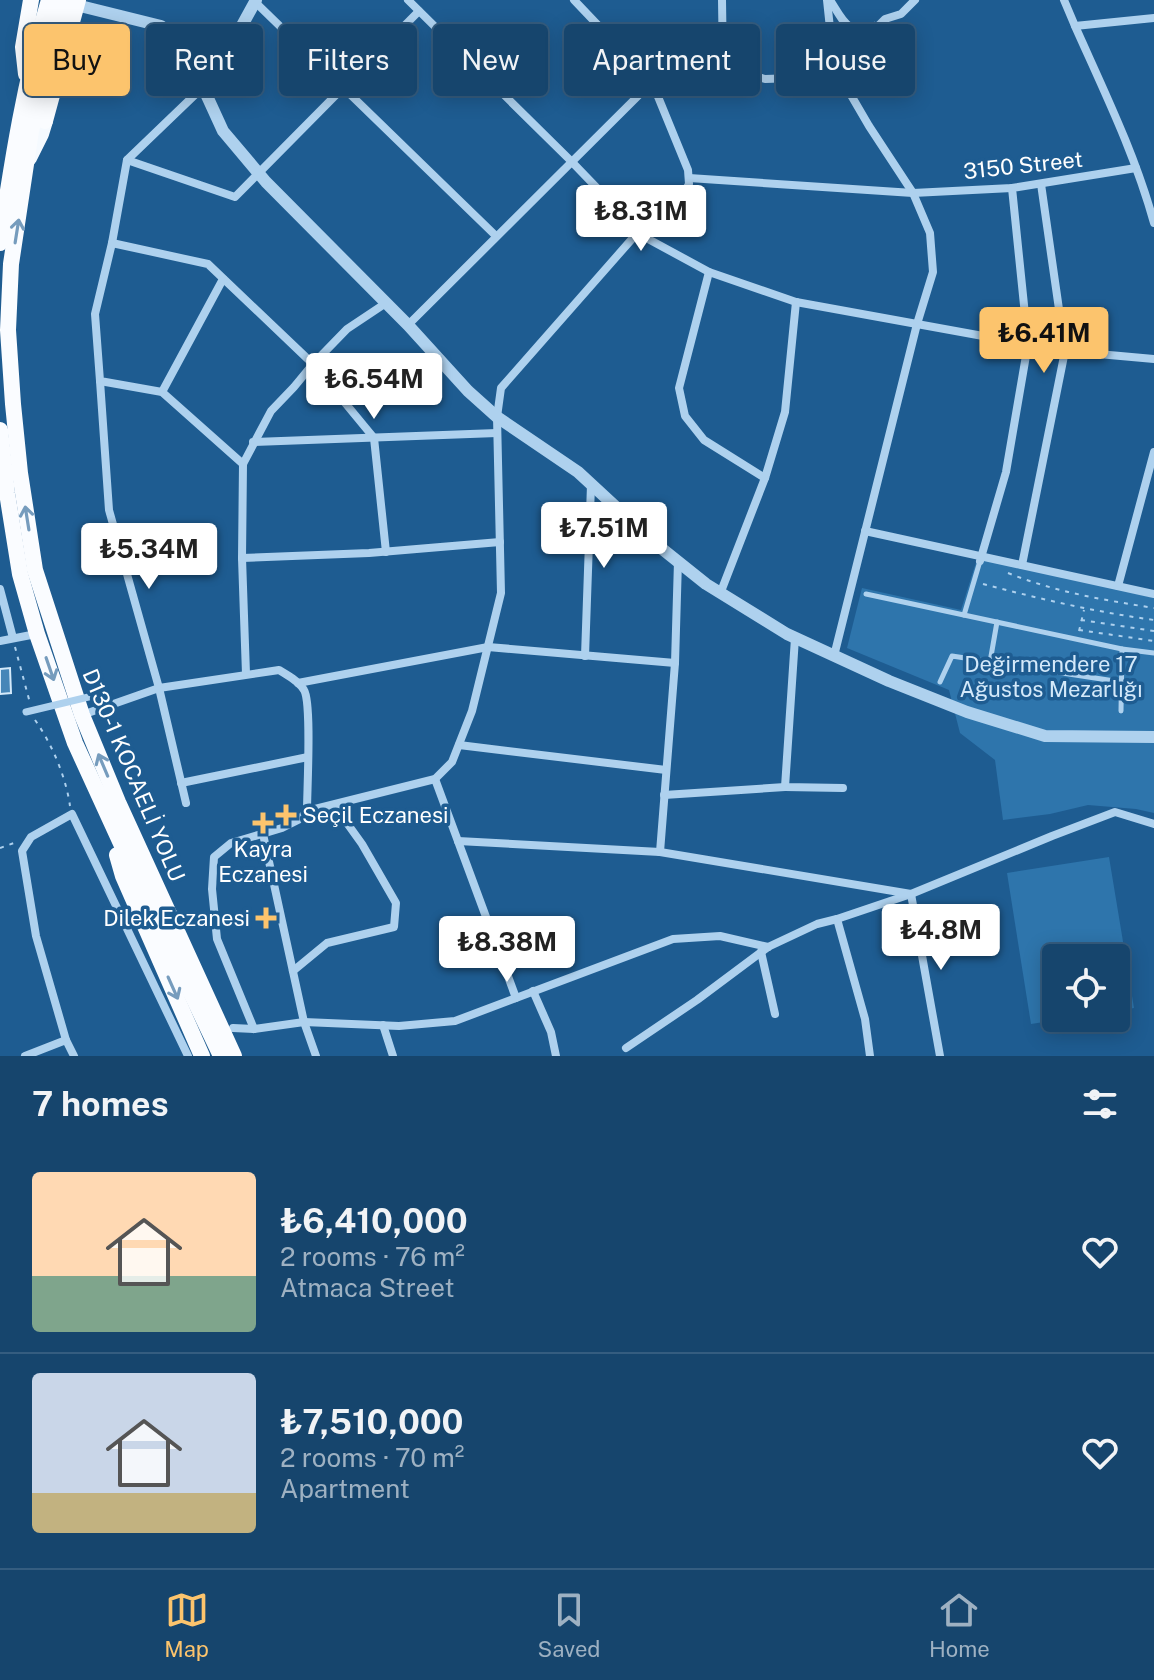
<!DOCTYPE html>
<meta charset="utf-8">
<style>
body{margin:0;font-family:"Public Sans",sans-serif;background:#234f75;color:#f1f3f6;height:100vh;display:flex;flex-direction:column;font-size:30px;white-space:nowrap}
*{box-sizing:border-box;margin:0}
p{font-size:26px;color:#9eb1c2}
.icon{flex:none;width:44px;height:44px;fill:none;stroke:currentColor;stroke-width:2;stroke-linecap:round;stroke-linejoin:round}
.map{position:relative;height:1056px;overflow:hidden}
.panel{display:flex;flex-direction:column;background:#16456d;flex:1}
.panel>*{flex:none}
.hud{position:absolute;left:24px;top:24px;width:1106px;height:72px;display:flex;gap:16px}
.tools{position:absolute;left:1042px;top:944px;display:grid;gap:16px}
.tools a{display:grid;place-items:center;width:88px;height:88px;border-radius:8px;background:#16456d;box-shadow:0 4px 20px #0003,0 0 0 2px #355d80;font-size:40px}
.price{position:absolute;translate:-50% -68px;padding:0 18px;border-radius:8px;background:#fff;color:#222;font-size:26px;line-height:52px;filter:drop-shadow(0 2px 4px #0008)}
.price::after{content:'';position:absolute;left:50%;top:48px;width:24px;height:18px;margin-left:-12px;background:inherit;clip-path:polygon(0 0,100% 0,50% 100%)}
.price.selected{background:#fcc46d;color:#111}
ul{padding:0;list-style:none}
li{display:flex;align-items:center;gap:24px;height:200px;padding:0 32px}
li+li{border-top:2px solid #355d80}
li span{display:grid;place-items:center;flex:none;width:224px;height:160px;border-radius:8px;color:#555}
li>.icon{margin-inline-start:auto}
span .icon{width:96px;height:96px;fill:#fffc;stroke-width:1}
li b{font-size:34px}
h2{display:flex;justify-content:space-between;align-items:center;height:96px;padding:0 32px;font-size:34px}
.pill{padding:0 28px;border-radius:8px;background:#16456d;box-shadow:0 4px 20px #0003,0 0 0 2px #355d80;font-size:28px;line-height:72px}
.pill.selected{background:#fcc46d;color:#111}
.dock{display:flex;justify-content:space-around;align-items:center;height:112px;border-top:2px solid #355d80;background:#16456d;font-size:22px;color:#9eb1c2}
.dock a{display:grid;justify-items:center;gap:4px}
.dock .selected{color:#fcc46d}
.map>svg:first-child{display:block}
</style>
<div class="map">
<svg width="1154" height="1056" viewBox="0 0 1154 1056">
<rect width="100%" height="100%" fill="#1e5c91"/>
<g fill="#2e75ac">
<path d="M978,556L1154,598V813L1136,809L1088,805L1050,814L1003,820L995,760L960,733L949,690L847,648L862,588L961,610Z"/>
<path d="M1109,857L1134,1008L1116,1011V958H1056V1018H1070L1031,1024L1007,873Z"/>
</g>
<path fill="#4686b8" stroke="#d4e9fa" stroke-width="2" d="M10,668L11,693L0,694V669Z"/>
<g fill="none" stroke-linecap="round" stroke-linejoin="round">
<g stroke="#aed1ee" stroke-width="2" stroke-dasharray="4 6" stroke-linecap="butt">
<path d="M1008,573C1055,592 1104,600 1154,608"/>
<path d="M983,584C1040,599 1096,612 1154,620"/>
<path d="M1081,620L1154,631"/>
<path d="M1079,630L1154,641"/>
<path d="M1079,631L1084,610"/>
<path d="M15,647L30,703"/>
<path d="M35,720C52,744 66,777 70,806"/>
<path d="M0,848L14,843"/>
</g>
<g stroke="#aed1ee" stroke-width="5">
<path d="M866,594L1122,649"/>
<path d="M964,615L980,561"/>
<path d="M990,662L997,622"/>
<path d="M940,682L952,656L1121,682"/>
<path d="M1121,711L1122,649L1154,653"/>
</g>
<g stroke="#aed1ee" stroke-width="8">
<path d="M408,0L571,161L623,215L650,240L709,272L796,302L1065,351L1154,359"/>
<path d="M722,0L723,67"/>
<path d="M827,0L834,66L869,126L913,193L930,233L933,272L917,324L834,656"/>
<path d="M830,0C843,20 847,36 874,26"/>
<path d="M1064,0L1075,26L1154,18"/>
<path d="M255,2L496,236"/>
<path d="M1075,26C1104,91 1135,154 1154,223"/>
<path d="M203,87L127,160L112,243L95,314L100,381L162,392L243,464"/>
<path d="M127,160L235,197L419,11"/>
<path d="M689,178L913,193L1012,188L1136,168"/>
<path d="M112,243L208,264L313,364L374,438L386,552"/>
<path d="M709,272L679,388L685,416L704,440L765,478"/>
<path d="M408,325L652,82L695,76L723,67L765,79L825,77L834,66L845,59L885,19L901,14L915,0"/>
<path d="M100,381L109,510L159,688L186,803"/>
<path d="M162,392L223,279"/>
<path d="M253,442L497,433"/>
<path d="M865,531L1154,594"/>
<path d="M242,558L369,553L500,542"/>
<path d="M980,561L1006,472L1028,344L1012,188"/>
<path d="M1022,565L1065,351L1041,184"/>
<path d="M1118,586L1154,452"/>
<path d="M0,589L13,638"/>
<path d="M720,594L765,478L785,412L796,302"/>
<path d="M795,638L785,787L843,788"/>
<path d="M0,641L36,634"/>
<path d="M585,656L591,485"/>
<path d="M246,674L242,558L243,464L271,411L294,387L313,364L347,329L386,303"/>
<path d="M298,683L488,647L675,663"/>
<path d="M82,715L159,688L279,670C287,675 299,681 304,690C312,703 307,790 307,811L300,819L282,828L231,843L214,857L212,889L217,939L254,1029"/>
<path d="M459,745L666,770"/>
<path d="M435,779L516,998"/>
<path d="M181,783L308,757"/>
<path d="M664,795L785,787"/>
<path d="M307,811L435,779L452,762L472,711L501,593L497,417L501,388L639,231L677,204L689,184L688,170L652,82L574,0"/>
<path d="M263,834L304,1022L316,1056"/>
<path d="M458,841L660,852L911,894L940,1056"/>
<path d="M660,852L675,663L678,561"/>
<path d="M837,919L865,1019L870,1056"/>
<path d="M761,952L775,1014"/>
<path d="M293,971L327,943L394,927L396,903L362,844L334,805"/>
<path d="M533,991L551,1032L556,1056"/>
<path d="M383,1025L393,1056"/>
<path d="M233,1028L254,1029L304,1022L399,1026L455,1021L673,939L720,936L768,947"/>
<path d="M626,1048L697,1000L768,947L817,924L837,919L911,894L1052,836L1115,812L1154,824"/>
<path d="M25,1056L66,1040"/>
<path d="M74,1056L66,1040L36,936L22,851L31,837L72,814L188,1056"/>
</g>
<g stroke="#aed1ee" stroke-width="12">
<path d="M76,5L161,26L191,61L223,131L266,182L408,325L468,391L497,417L578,472L656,544L706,584L787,634L889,681L967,712L1045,736L1154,737"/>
<path d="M203,87L222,62L256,0"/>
</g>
<path stroke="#f5faff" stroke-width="16" d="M29,158L41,134L45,121"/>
<g stroke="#fafcff" stroke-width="16">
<path d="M63,0L31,131L11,264L8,330L13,404L20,473L35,570L82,715L118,802L234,1056"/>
<path d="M26,74L23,47L31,0"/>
<path d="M45,121L78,0"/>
<path d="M0,243C12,161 25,79 49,0"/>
<path d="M0,430L7,493L20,574L37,634L75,743L145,896L221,1056"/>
<path d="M117,855L123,876L202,1056"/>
</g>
<path stroke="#aed1ee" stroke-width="7" d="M26,712L101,694"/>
</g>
<defs><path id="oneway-shaft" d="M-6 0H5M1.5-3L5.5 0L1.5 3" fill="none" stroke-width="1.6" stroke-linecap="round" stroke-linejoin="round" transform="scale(2)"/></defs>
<g stroke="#769cbd">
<use href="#oneway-shaft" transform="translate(17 231) rotate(-81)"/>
<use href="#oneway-shaft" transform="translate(27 518) rotate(-99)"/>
<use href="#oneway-shaft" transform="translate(50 669) rotate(71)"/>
<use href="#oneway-shaft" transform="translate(103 765) rotate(-113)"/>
<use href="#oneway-shaft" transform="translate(173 988) rotate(66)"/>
</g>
<g fill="#fcc46d" stroke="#1e5c91" stroke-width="3">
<path d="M282 803h8v8h8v8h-8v8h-8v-8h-8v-8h8z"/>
<path d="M259 811h8v8h8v8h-8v8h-8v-8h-8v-8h8z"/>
<path d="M262 906h8v8h8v8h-8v8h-8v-8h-8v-8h8z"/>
</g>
<g text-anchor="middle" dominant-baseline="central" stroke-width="7" stroke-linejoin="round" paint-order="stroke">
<g font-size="22" fill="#fff" stroke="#1e5c91">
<text transform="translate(1023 165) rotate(-6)">3150 Street</text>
<text transform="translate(134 775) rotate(67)">D130-1 KOCAELİ YOLU</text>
</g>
<g font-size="22" fill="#d4e9fa" stroke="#1e5c91">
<text x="1051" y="664">Değirmendere 17<tspan x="1051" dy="25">Ağustos Mezarlığı</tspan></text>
</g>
<g font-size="22" fill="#fff" stroke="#1e5c91" text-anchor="start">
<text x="302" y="815">Seçil Eczanesi</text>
<text x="263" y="849" text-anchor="middle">Kayra<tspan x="263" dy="25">Eczanesi</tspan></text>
<text x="250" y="918" text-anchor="end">Dilek Eczanesi</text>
</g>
</g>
</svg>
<div class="tools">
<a><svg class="icon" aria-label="locate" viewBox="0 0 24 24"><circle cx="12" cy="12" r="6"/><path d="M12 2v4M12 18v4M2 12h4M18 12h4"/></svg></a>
</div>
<b class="price" style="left:641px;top:253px">₺8.31M</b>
<b class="price selected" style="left:1044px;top:375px">₺6.41M</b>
<b class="price" style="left:374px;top:421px">₺6.54M</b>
<b class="price" style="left:604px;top:570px">₺7.51M</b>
<b class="price" style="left:149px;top:591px">₺5.34M</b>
<b class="price" style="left:941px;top:972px">₺4.8M</b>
<b class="price" style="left:507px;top:984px">₺8.38M</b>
<div class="hud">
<a class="pill selected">Buy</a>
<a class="pill">Rent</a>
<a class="pill">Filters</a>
<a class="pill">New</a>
<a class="pill">Apartment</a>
<a class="pill">House</a>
</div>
</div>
<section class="panel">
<h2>7 homes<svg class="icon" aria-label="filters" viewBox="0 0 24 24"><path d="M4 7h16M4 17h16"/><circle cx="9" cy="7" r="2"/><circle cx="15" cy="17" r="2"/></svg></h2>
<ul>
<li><span style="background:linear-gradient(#ffd9b3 65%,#7fa58c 0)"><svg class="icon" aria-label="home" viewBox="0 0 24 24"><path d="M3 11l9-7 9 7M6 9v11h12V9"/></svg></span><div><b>₺6,410,000</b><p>2 rooms · 76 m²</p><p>Atmaca Street</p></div><svg class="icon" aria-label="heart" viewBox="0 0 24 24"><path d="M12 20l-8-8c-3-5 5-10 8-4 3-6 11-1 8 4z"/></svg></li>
<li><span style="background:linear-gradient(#c9d6e8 75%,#c2b280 0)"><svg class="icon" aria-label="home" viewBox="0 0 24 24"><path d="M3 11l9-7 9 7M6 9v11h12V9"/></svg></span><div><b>₺7,510,000</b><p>2 rooms · 70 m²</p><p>Apartment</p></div><svg class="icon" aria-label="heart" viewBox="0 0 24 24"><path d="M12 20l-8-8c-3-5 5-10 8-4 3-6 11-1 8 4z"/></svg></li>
</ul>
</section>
<nav class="dock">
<a class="selected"><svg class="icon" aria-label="map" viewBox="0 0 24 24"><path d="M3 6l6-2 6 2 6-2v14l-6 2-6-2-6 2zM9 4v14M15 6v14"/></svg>Map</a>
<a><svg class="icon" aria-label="saved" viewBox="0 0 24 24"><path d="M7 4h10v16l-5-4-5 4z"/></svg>Saved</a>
<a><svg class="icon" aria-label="home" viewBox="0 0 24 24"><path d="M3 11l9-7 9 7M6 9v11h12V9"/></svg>Home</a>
</nav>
